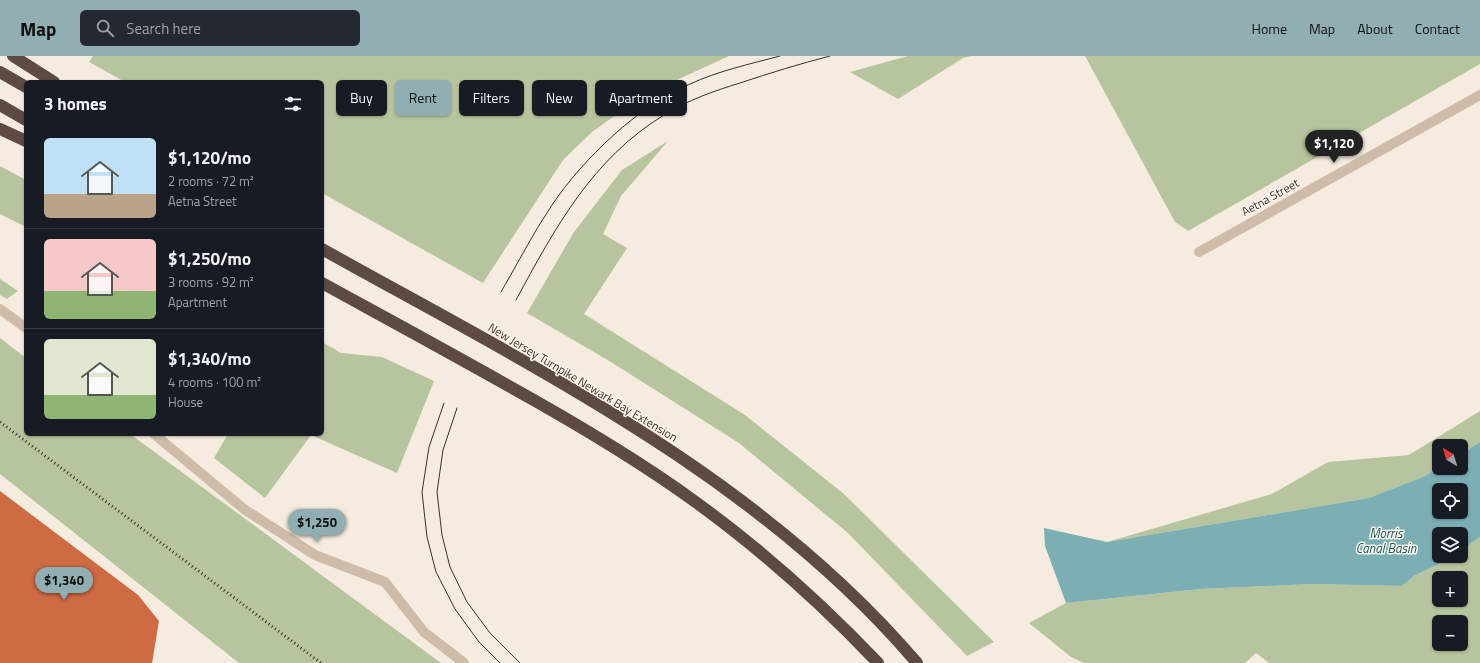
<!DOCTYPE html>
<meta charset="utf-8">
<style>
body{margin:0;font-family:"Titillium Web",sans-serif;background:#242831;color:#f1f3f6;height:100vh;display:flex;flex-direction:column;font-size:15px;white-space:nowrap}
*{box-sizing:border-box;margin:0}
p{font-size:13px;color:#9ea1a6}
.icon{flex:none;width:22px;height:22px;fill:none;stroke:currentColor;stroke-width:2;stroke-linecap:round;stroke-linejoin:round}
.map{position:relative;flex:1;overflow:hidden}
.side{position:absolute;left:24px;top:24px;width:300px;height:356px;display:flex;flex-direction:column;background:#171b24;border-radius:6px;box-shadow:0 1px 3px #0004}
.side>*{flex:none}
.banner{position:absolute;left:336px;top:24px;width:380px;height:36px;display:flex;gap:8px}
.needle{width:26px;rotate:322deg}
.fabs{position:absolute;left:1432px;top:383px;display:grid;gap:8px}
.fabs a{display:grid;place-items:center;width:36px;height:36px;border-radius:6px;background:#171b24;box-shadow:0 1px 3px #0004;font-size:20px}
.price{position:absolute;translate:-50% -34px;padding:0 9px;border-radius:14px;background:#91aeb2;color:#111;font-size:13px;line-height:26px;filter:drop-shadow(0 1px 2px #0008)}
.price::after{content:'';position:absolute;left:50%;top:24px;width:12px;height:9px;margin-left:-6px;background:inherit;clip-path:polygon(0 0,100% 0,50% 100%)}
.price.on{background:#222;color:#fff}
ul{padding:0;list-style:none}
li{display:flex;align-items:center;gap:12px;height:100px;padding:0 20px}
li+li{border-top:1px solid #363941}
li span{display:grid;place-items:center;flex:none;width:112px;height:80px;border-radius:6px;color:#555}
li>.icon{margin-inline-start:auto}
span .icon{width:48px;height:48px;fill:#fffc;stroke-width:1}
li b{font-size:17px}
h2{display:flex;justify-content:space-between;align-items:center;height:48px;padding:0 20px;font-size:17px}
.chip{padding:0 14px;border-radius:6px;background:#171b24;box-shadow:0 1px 3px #0004;font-size:14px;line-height:36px}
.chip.on{background:#91aeb2;color:#111}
header{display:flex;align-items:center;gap:24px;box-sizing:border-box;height:56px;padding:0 20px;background:#91aeb2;color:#111}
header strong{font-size:19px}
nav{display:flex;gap:22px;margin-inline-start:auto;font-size:14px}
.search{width:280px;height:36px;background:#242831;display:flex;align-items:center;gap:10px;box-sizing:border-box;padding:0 14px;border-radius:6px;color:#9ea1a6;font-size:15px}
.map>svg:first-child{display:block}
</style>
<header>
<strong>Map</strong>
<div class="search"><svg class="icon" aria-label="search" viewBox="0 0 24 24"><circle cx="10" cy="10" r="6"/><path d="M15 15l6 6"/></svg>Search here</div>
<nav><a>Home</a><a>Map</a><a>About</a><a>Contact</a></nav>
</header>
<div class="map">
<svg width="1480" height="607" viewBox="0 0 1480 607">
<rect width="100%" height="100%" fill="#f5ebdf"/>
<g fill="#b6c59d" fill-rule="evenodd">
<path d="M93,0H729L666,29L620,56L592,76L563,104L483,227L322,137V26H125L89,6Z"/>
<path d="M908,0H971L963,2L898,43L850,16Z"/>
<path d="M1085,0H1480V8L1188,175L1175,166Z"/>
<path d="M668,85L621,140L603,178L627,192L584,258L745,359L844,438L994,586L967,600L848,477L739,387L611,306L527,257L574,176L622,114Z"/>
<path d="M0,110L26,124V171L0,158Z"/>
<path d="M0,223L18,235L7,243L0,239Z"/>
<path d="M0,282L26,302V378H130L441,607H239L0,418Z"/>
<path d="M322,286L341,297L382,301L434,325L397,417L311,379L265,442L214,402L228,378H322Z"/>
<path d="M1480,355V386L1461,398V390H1439V411L1425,420L1369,442L1107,486L1272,438L1328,406L1409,399Z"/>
<path d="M1480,481V607H1269L1256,597L1245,607H1084L1071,601L1029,567L1066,547L1201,533L1312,528L1402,530L1414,520L1455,500H1461V495ZM1439,522H1461V544H1439ZM1439,566H1461V588H1439Z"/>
</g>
<path fill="#7bafb4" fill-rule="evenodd" d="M1480,386V481L1461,495V478H1439V500H1455L1414,520L1402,530L1312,528L1201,533L1066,547L1045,490L1044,472L1107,486L1369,442L1425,420L1439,411L1461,412V398ZM1439,434H1461V456H1439Z"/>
<path fill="#cf6b43" d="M0,435L138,539L159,565L152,607H0Z"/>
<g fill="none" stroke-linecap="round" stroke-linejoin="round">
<g stroke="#cebca9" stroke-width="10">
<path d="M1199,196L1480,39"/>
<path d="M0,253L26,272"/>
<path d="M154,378L244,453L315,499L385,526L424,576L464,607"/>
</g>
<g stroke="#5d4a40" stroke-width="12">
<path d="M13,0L54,26"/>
<path d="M0,16L26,31"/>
<path d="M0,49L26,64"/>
<path d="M0,73L26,85"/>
</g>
<g stroke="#3b302a" stroke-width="1">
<path d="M501,236C518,207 533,177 552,149C583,103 638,50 690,28C718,15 750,8 780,0"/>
<path d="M516,244C555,172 592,103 664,59C688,44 714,35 740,27C770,17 799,8 830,0"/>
<path d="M444,347L429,391L422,436L427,481L436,516L455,553L479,586L500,607"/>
<path d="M457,352L443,394L437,436L442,479L450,511L467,546L490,577L520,607"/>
</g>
<path stroke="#3b302a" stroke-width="3" stroke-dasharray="1 3" stroke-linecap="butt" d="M0,366L321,607"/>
<g stroke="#5d4a40" stroke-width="12">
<path d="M322,193C533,311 758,420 917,607"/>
<path d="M322,227C384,261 445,294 507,329C572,365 637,403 697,447C763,495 822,548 878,607"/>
</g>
</g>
<g text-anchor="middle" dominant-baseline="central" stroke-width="3" stroke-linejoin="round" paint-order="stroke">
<g font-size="12" fill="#3b302a" stroke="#fcf5ec">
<text transform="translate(1270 141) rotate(-29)">Aetna Street</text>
<text transform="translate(583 326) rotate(31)">New Jersey Turnpike Newark Bay Extension</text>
</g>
<g font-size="13" font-style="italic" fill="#1b5960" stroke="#fcf5ec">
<text x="1386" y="477">Morris<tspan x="1386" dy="15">Canal Basin</tspan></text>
</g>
</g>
</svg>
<div class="fabs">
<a><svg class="needle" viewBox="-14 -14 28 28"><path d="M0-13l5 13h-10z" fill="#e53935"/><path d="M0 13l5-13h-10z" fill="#9ea1a6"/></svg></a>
<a><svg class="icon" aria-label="locate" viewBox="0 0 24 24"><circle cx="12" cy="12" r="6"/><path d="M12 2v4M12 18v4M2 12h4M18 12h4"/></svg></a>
<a><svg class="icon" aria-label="layers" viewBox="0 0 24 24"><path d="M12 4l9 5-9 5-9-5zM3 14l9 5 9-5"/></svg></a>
<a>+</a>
<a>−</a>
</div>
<b class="price on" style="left:1334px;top:108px">$1,120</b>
<b class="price" style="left:317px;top:487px">$1,250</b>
<b class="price" style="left:64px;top:545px">$1,340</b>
<div class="banner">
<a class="chip">Buy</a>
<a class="chip on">Rent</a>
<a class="chip">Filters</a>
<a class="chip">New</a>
<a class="chip">Apartment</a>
</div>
<section class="side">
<h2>3 homes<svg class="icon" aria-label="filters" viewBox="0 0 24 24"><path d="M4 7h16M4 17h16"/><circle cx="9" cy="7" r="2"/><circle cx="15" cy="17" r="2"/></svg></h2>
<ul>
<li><span style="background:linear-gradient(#bfe0f5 70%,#b9a48a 0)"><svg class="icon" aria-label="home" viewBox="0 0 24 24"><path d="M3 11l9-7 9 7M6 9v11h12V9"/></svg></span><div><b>$1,120/mo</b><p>2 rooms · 72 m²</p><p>Aetna Street</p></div></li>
<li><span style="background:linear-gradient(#f6c9c9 65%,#8fb573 0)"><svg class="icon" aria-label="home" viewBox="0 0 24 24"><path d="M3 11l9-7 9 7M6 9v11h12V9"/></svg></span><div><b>$1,250/mo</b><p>3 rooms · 92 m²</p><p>Apartment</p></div></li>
<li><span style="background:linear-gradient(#dfe7d0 70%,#8fb573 0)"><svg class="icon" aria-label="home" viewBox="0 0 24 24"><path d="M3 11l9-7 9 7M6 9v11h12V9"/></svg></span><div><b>$1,340/mo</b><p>4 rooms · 100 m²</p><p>House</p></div></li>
</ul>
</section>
</div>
